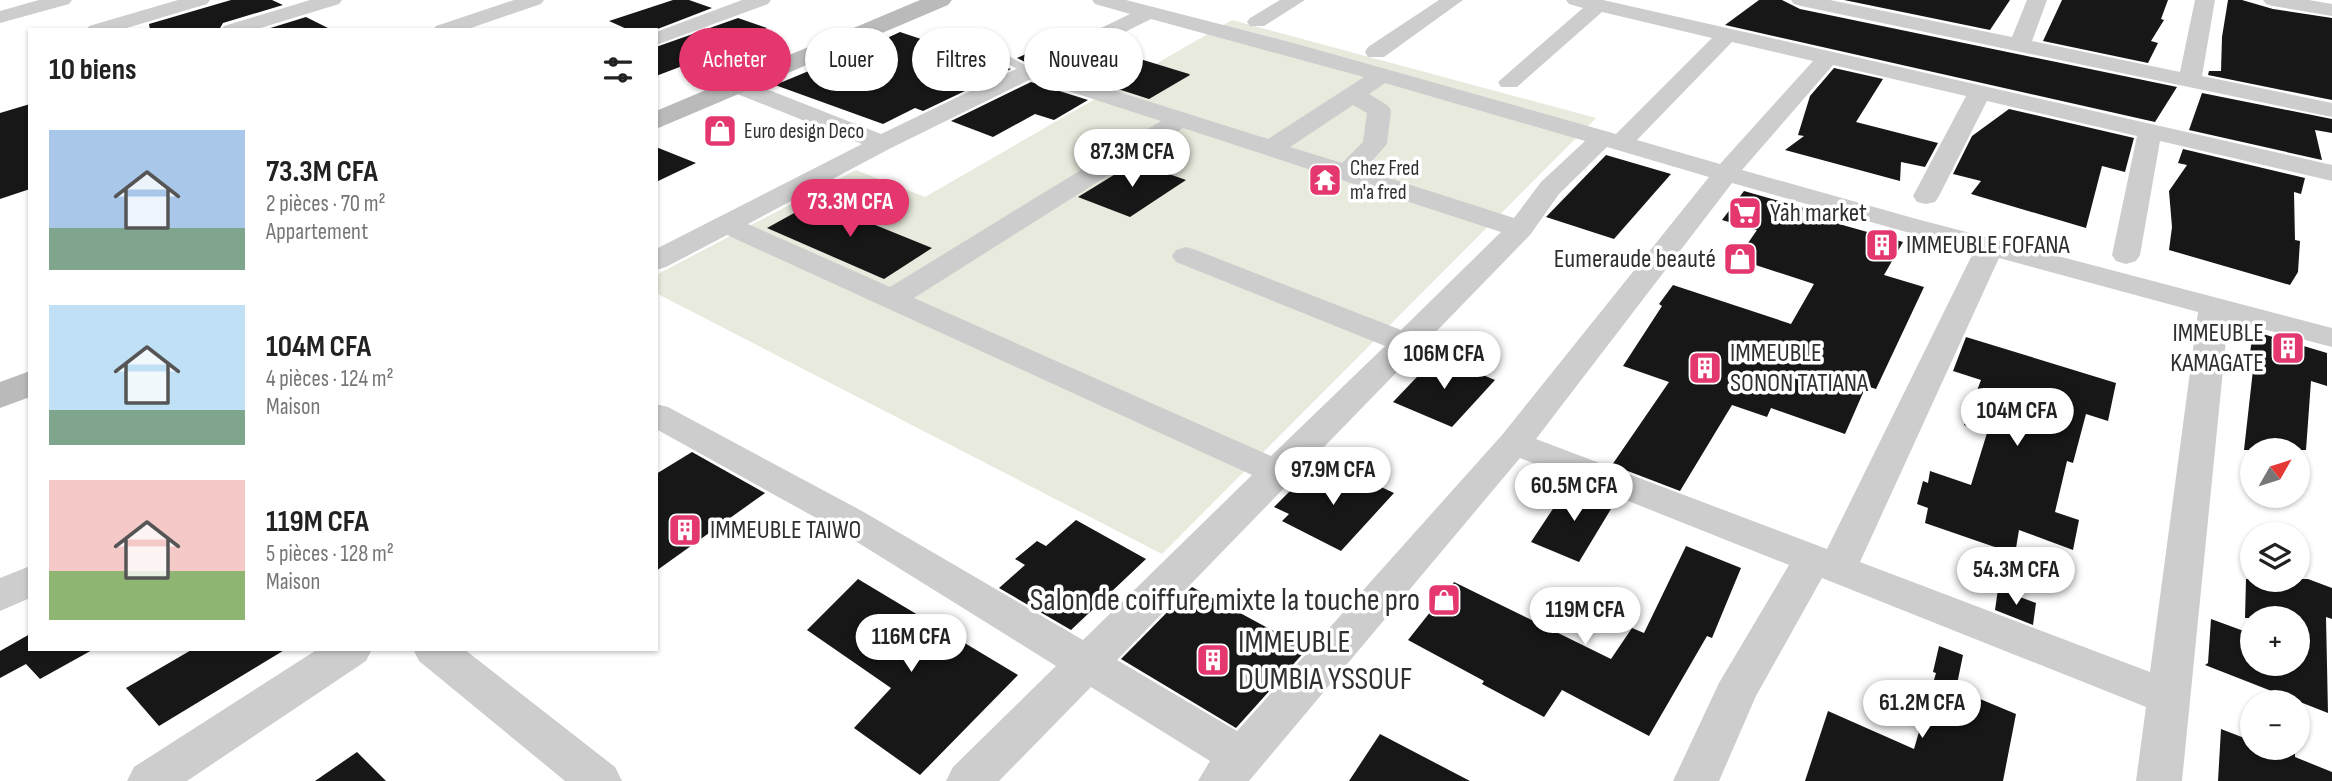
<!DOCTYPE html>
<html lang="fr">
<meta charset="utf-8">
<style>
body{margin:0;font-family:"Sofia Sans Condensed",sans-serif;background:#f6f6f6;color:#222;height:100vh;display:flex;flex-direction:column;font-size:26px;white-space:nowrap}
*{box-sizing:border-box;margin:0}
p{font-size:23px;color:#767676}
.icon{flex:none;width:38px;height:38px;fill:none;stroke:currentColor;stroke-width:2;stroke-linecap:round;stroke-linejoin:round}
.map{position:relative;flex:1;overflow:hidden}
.panel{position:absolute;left:28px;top:28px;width:630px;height:623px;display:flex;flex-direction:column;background:#fff;border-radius:0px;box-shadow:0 2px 5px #0004}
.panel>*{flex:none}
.hud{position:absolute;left:679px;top:28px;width:665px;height:63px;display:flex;gap:14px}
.needle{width:46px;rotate:51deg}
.tools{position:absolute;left:2240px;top:438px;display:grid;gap:14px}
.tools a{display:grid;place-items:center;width:70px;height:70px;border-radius:50%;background:#fff;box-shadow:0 2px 5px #0004;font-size:35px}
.price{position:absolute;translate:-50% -60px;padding:0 16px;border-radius:24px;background:#fff;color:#222;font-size:23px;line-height:46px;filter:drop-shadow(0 2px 4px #0008)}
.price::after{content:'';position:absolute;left:50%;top:42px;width:21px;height:16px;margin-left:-10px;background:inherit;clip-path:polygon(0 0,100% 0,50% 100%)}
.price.on{background:#e3376e;color:#fff}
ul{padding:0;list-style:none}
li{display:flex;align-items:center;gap:21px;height:175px;padding:0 21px}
li span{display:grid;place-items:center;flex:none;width:196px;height:140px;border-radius:0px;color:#555}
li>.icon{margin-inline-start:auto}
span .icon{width:84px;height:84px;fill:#fffc;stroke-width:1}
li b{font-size:30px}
h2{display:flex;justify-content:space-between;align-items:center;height:84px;padding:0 21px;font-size:30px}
.tag{padding:0 24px;border-radius:32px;background:#fff;box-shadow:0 2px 5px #0004;font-size:24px;line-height:63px}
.tag.on{background:#e3376e;color:#fff}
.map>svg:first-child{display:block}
</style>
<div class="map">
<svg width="2332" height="781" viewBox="0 0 2332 781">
<rect width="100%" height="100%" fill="#fff"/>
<path fill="#e7eadc" d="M1232,20L1596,118L1162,554L656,293V275L856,170L925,197Z"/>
<g fill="#171717">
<path d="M231,0H272L283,5L223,23L219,30H150L149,24Z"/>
<path d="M673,0H689L712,8L655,30H629L609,21Z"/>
<path d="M1759,0H1782L1800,9L2177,87L2155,122L1725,25Z"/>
<path d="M1844,0H2010L1990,30Z"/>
<path d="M2062,0H2168L2161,19L2164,20L2151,41L2158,43L2148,63L2043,41Z"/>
<path d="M2228,0H2242L2273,9L2332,18V100L2208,75L2209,71H2221L2222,37Z"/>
<path d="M306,17L332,30H264Z"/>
<path d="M738,18L767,28L728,44L735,46L656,76V47Z"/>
<path d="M900,32L1011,69L923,111L915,108L883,124L775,85L816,68L820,69Z"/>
<path d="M1066,36L1073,39L1025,62L1017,58Z"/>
<path d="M1101,47L1189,74L1190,75L1149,99L1056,69Z"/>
<path d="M1834,68L1883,79L1856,122L1938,143L1925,167L1901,162L1900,181L1785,150L1804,136L1798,135L1810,96Z"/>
<path d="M1031,82L1088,100L1054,120L1035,114L993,137L951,121Z"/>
<path d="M2202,93L2332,119V133L2315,130L2322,160L2189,130Z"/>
<path d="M30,104V189L0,199V113Z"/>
<path d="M2009,109L2134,138L2125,172L2102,166L2086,228L1971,194L1981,181L1953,174L1972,136Z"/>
<path d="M656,147L696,163L656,182Z"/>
<path d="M2183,149L2305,178L2301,194L2294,192L2295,240L2300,241L2298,272L2290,285L2169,250L2172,227L2169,191L2187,165L2178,163Z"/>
<path d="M1606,155L1671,174L1614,239L1546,217Z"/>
<path d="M1135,162L1186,180L1130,217L1078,197Z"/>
<path d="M1744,191L1842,219L1839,224L1903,242L1884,275L1924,287L1876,389L1866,386L1845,434L1771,408L1767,417L1732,405L1680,491L1612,465L1669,382L1623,366L1662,306L1659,304L1673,285L1791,324L1814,284L1737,259L1757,230L1722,220Z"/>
<path d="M816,201L932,248L884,279L767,228Z"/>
<path d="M2253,331L2327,353V386L2311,381L2306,450H2244L2253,370L2248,368Z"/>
<path d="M1966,337L2116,383L2108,421L2086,414L2073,463L2067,461L2055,512L2079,520L2073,550L2019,530L2015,554L1925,523L1928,508L1917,504L1923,481L1928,483L1930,471L1971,485L1987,433L1964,425L1981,380L1953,371Z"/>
<path d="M1437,356L1495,380L1452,427L1393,402Z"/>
<path d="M692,452L765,493L656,571V474Z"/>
<path d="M1336,466L1394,493L1341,551L1282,521L1289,514L1274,507L1302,479L1317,486Z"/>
<path d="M1566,489L1589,498L1595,490L1617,499L1579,562L1531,542Z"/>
<path d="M1076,520L1146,559L1071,630L999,588L1025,565L1015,559L1037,541L1046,546Z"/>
<path d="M1686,546L1741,568L1712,638L1707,636L1649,736L1562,690L1544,717L1482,684L1484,681L1408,640L1454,582L1611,659L1632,628L1644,633Z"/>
<path d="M858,579L1018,675L920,775L854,728L891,688L807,630Z"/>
<path d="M2246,579H2308L2332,588V619L2326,617L2328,713L2205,665L2208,663L2211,619L2252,634V663H2298V618H2245Z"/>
<path d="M1192,587L1307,649L1236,728L1121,659Z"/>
<path d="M1998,589L2036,603L2033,625L1995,610Z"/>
<path d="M30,634V649H94L40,679L26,664L0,678V651Z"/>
<path d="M1939,646L1963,655L1956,689L2016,714L2003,781H1805L1828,711L1914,749L1936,673L1933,672Z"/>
<path d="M193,649H286L159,726L126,688Z"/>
<path d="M2221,729L2252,741V747H2295V757L2332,772V781H2218Z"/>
<path d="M1380,734L1470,781H1349Z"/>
<path d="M357,752L386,781H315Z"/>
</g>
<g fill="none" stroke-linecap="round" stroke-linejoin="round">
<path fill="#cdcdcd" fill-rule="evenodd" d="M977,43H985L1036,71L1026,74L977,47Z"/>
<g fill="#cdcdcd" fill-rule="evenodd">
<path d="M39,0H72L69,4L0,23V11Z"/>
<path d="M178,0H210L207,4L120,30H86L89,26Z"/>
<path d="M310,0H342L339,4L254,30H221L224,26Z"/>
<path d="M514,0H544L541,4L465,30H433L436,26Z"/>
<path d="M742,0H771L768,4L656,45V32Z"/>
<path d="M1092,0H1126L1297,44L1616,134L1712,38L1602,12L1517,87H1501L1498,82L1583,8L1569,4L1566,0H1603L2332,165V181L2160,141L2140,255L2136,261L2126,264L2116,261L2112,255L2137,136L1987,101L1939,196L1935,202L1926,204L1917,202L1913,196L1966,96L1833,65L1742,170L1913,218L2332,328V347L2228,320L2182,781H2136L2146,707L1822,578L1756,696L1719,781H1673L1719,683L1789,565L1520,458L1249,781H1198L1210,761L1091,687L999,781H946L953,767L1056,666L836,529L656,429V404L668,407L862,511L1083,640L1252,475L727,235L666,267L656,270V249L862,144L710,83L707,78L710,73H726L881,134L1130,14L1095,4ZM1151,19L1364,77L1268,139L1049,70ZM1732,42L1813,61L1720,164L1637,140ZM1031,79L1161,121L890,287L748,224L891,148ZM1385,83L1585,141L1541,182L1514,218L1364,170L1387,144L1391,110L1387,105L1369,94ZM1353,105L1367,113L1363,142L1342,163L1290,147ZM1183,128L1501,232L1401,330L1196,250L1186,247L1176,250L1172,256L1176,262L1385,346L1271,456L914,298ZM1607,147L1709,177L1502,435L1237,731L1117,660L1530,235L1559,194ZM1732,183L1974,251L1827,549L1536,439ZM1999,258L2198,312L2150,672L1860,562Z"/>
<path d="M1280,0H1305L1264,26H1250L1247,22L1250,18Z"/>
<path d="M1439,0H1463L1384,57H1368L1365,52L1368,47Z"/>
<path d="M1791,0H1830L2012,37L2027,0H2047L2032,41L2180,72L2195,0H2215L2202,76L2332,103V117L1801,6L1794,4Z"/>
<path d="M2263,0H2309L2332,4V16L2273,6L2266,4Z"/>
<path d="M30,566V598L0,611V578Z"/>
<path d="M318,649H372L366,661L187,781H127L134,767Z"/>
<path d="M413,649H464L615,767L622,781H565L419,661Z"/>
</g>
<g fill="#bababa" fill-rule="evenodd">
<path d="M920,0H952L948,5L656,129V111Z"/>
<path d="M30,371V397L0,408V382Z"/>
</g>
</g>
<defs>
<symbol id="shop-square" viewBox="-11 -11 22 22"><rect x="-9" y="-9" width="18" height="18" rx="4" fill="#e3376e" stroke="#fff"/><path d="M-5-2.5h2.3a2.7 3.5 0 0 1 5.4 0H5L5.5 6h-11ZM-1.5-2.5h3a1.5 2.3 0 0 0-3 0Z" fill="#fff"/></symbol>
<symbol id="temple-square" viewBox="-11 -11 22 22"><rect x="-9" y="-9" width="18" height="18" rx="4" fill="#e3376e" stroke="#fff"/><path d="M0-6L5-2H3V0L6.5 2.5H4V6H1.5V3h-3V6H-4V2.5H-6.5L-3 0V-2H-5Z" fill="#fff"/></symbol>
<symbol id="supermarket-square" viewBox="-11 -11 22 22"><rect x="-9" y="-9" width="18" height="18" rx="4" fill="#e3376e" stroke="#fff"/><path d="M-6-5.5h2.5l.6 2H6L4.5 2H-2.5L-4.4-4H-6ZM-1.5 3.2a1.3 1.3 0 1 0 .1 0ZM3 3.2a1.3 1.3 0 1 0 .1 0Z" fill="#fff"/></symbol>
<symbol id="building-square" viewBox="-11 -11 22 22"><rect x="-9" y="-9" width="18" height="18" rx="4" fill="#e3376e" stroke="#fff"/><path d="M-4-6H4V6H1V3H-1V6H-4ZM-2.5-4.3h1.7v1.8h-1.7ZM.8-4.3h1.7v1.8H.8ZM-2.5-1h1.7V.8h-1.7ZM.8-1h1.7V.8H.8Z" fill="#fff"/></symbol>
</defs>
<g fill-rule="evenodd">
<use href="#shop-square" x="701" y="112" width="38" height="38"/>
<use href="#temple-square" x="1306" y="161" width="38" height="38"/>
<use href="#supermarket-square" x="1726" y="194" width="38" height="38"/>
<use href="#building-square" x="1863" y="226" width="38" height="38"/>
<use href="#shop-square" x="1721" y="240" width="38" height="38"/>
<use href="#building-square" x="2269" y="329" width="38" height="38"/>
<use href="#building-square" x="1686" y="349" width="38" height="38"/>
<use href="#building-square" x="666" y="511" width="38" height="38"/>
<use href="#shop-square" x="1425" y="581" width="38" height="38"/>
<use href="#building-square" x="1194" y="641" width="38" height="38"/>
</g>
<g text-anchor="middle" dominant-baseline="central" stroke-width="7" stroke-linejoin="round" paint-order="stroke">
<g font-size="21" fill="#303030" stroke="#fff" text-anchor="start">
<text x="744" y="131">Euro design Deco</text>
<text x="1350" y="168">Chez Fred<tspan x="1350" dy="24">m'a fred</tspan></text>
</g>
<g font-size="26" fill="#303030" stroke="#fff" text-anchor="start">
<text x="1770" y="213">Yah market</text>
<text x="1906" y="245">IMMEUBLE FOFANA</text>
<text x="1716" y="259" text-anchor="end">Eumeraude beauté</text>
<text x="2264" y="333" text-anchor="end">IMMEUBLE<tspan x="2264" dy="30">KAMAGATE</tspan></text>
<text x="1730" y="353">IMMEUBLE<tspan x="1730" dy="30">SONON TATIANA</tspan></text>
<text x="710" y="530">IMMEUBLE TAIWO</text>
</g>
<g font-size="32" fill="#303030" stroke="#fff" text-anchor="end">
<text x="1420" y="600">Salon de coiffure mixte la touche pro</text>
<text x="1238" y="642" text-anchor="start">IMMEUBLE<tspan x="1238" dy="37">DUMBIA YSSOUF</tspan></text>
</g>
</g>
</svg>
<div class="tools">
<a><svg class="needle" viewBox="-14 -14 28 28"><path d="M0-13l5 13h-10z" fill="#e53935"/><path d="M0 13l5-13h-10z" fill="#767676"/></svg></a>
<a><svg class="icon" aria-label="layers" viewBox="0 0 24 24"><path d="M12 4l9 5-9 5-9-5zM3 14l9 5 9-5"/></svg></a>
<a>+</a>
<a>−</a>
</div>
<b class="price" style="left:1132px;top:189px">87.3M CFA</b>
<b class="price on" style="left:850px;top:239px">73.3M CFA</b>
<b class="price" style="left:1444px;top:391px">106M CFA</b>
<b class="price" style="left:2017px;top:448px">104M CFA</b>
<b class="price" style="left:1333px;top:507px">97.9M CFA</b>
<b class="price" style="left:1574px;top:523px">60.5M CFA</b>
<b class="price" style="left:2016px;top:607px">54.3M CFA</b>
<b class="price" style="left:1585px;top:647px">119M CFA</b>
<b class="price" style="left:911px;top:674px">116M CFA</b>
<b class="price" style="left:1922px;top:740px">61.2M CFA</b>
<div class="hud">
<a class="tag on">Acheter</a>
<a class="tag">Louer</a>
<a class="tag">Filtres</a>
<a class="tag">Nouveau</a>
</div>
<section class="panel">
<h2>10 biens<svg class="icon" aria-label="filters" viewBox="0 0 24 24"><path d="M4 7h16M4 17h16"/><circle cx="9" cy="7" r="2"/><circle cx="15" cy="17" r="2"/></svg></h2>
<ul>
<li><span style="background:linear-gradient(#a9c7e8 70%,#7fa58c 0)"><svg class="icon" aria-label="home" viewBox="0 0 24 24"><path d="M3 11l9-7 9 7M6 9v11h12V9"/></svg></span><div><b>73.3M CFA</b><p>2 pièces · 70 m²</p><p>Appartement</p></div></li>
<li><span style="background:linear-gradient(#bfe0f5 75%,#7fa58c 0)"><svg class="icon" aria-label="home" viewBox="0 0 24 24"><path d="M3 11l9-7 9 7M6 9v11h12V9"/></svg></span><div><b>104M CFA</b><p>4 pièces · 124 m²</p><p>Maison</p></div></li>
<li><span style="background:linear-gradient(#f6c9c9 65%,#8fb573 0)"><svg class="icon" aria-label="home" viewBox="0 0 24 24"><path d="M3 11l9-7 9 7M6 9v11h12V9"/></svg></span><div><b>119M CFA</b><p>5 pièces · 128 m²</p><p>Maison</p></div></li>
</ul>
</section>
</div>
